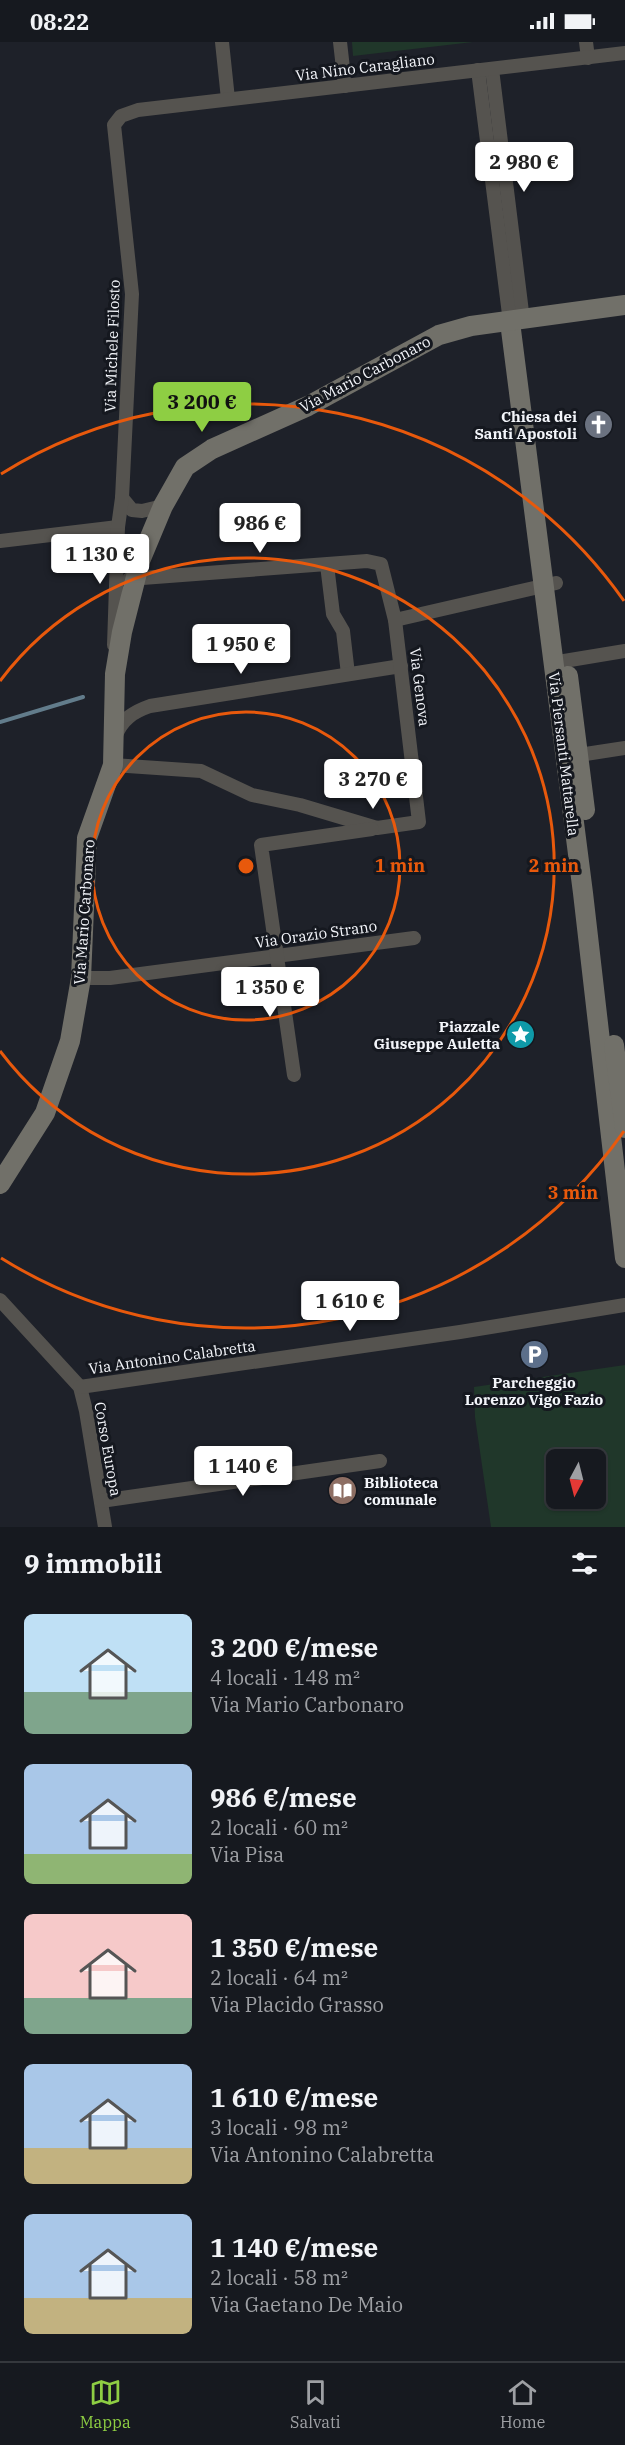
<!DOCTYPE html>
<html lang="it">
<meta charset="utf-8">
<style>
body{margin:0;font-family:"IBM Plex Serif",serif;background:#1f2228;color:#f1f3f6;height:100vh;display:flex;flex-direction:column;font-size:22px;white-space:nowrap}
*{box-sizing:border-box;margin:0}
p{font-size:20px;color:#9ea0a4}
.icon{flex:none;width:33px;height:33px;fill:none;stroke:currentColor;stroke-width:2;stroke-linecap:round;stroke-linejoin:round}
.map{position:relative;height:1485px;overflow:hidden}
.details{display:flex;flex-direction:column;background:#16191f;flex:1}
.details>*{flex:none}
.needle{width:39px;rotate:187deg}
.fabs{position:absolute;left:546px;top:1407px;display:grid;gap:12px}
.fabs a{display:grid;place-items:center;width:60px;height:60px;border-radius:9px;background:#16191f;box-shadow:0 2px 4px #0004,0 0 0 2px #35383d;font-size:30px}
.price{position:absolute;translate:-50% -51px;padding:0 14px;border-radius:6px;background:#fff;color:#222;font-size:20px;line-height:39px;filter:drop-shadow(0 2px 3px #0008)}
.price::after{content:'';position:absolute;left:50%;top:36px;width:18px;height:14px;margin-left:-9px;background:inherit;clip-path:polygon(0 0,100% 0,50% 100%)}
.price.active{background:#8ece43;color:#111}
ul{padding:0;list-style:none}
li{display:flex;align-items:center;gap:18px;height:150px;padding:0 24px}
li span{display:grid;place-items:center;flex:none;width:168px;height:120px;border-radius:9px;color:#555}
li>.icon{margin-inline-start:auto}
span .icon{width:72px;height:72px;fill:#fffc;stroke-width:1}
li b{font-size:26px}
h2{display:flex;justify-content:space-between;align-items:center;height:72px;padding:0 24px;font-size:26px}
.status{display:flex;justify-content:space-between;align-items:center;height:42px;padding:0 30px;background:#16191f;direction:ltr}
.status svg{height:16px;fill:currentColor}
.tab-bar{display:flex;justify-content:space-around;align-items:center;height:84px;border-top:2px solid #35383d;background:#16191f;font-size:16px;color:#9ea0a4}
.tab-bar a{display:grid;justify-items:center;gap:3px}
.tab-bar .active{color:#8ece43}
.map>svg:first-child{display:block}
</style>
<div class="status"><b>08:22</b><svg viewBox="0 0 49 12"><path d="M0 12V9h3v3zM5 12V6h3v6zM10 12V3h3v9zM15 12V0h3v12zM26 1h20v11H26zM47 4h2v5h-2z"/></svg></div>
<div class="map">
<svg width="625" height="1485" viewBox="0 0 625 1485">
<rect width="100%" height="100%" fill="#1e2129"/>
<g fill="#20372a" fill-rule="evenodd">
<path d="M352,0H473L353,14Z"/>
<path d="M625,1323V1485H491L475,1375L474,1345ZM556,1418H596V1456H556Z"/>
</g>
<g fill="none" stroke-linecap="round" stroke-linejoin="round">
<path stroke="#627c8b" stroke-width="4" d="M0,680L83,655"/>
<g stroke="#55534f" stroke-width="14">
<path d="M222,0L228,57"/>
<path d="M340,0L345,44"/>
<path d="M586,0L588,16"/>
<path d="M492,27L523,278"/>
<path d="M478,28L510,280"/>
<path d="M122,456L132,468L142,469L163,464"/>
<path d="M0,499L118,485"/>
<path d="M327,523L333,572L343,589L348,632"/>
<path d="M395,578L556,541"/>
<path d="M114,603L118,485L122,456L132,252L114,83L121,74L138,68L625,11"/>
<path d="M552,621L625,609"/>
<path d="M115,695C122,677 133,670 150,664L401,624"/>
<path d="M572,709L579,713L625,706"/>
<path d="M113,723L201,729L252,753L300,763L377,786L419,780L395,578L381,522L367,519L129,537"/>
<path d="M81,936H110L414,896"/>
<path d="M294,1033L261,803L372,787"/>
<path d="M0,1258L80,1345L86,1369L105,1485"/>
<path d="M80,1345L460,1290L625,1263"/>
<path d="M101,1459L380,1419"/>
</g>
<g stroke="#717069" stroke-width="20">
<path d="M510,280L583,851L625,1216"/>
<path d="M568,634L585,768"/>
<path d="M614,1003L625,1086"/>
<path d="M0,1142L45,1071L70,999L81,936L87,796L113,723L115,632L122,590L140,519L163,464L185,425L212,407L308,364L439,293L471,284L625,263"/>
</g>
</g>
<g fill="none" stroke="#e8590c" stroke-width="3">
<circle cx="246" cy="824" r="154"/>
<path d="M0 639A308 308 0 1 1 0 1009"/>
<path d="M624 1089A462 462 0 0 1 1 1216M1 432A462 462 0 0 1 624 559"/>
</g>
<defs>
<symbol id="church-disc" viewBox="-11 -11 22 22"><circle r="9.5" fill="#6b7280" stroke="#15181f"/><path d="M-1.2-6h2.4v3.5h3.3v2.4h-3.3V6h-2.4V-.1h-3.3v-2.4h3.3Z" fill="#fff"/></symbol>
<symbol id="sight-disc" viewBox="-11 -11 22 22"><circle r="9.5" fill="#0f9aa8" stroke="#15181f"/><path d="M0-6L1.8-2.2L6-1.7L2.9 1.2L3.7 5.4L0 3.3L-3.7 5.4L-2.9 1.2L-6-1.7L-1.8-2.2Z" fill="#fff"/></symbol>
<symbol id="parking-disc" viewBox="-11 -11 22 22"><circle r="9.5" fill="#5c6f8a" stroke="#15181f"/><path d="M-3.5-5.5H1a3.5 3.5 0 0 1 0 7H-1V5.5H-3.5ZM-1-3.4V-.6H.8a1.4 1.4 0 0 0 0-2.8Z" fill="#fff"/></symbol>
<symbol id="library-disc" viewBox="-11 -11 22 22"><circle r="9.5" fill="#8d6e63" stroke="#15181f"/><path d="M-6-4Q-3-5.5-.7-3.5V5Q-3 3-6 4ZM6-4Q3-5.5 .7-3.5V5Q3 3 6 4Z" fill="#fff"/></symbol>
</defs>
<g fill-rule="evenodd">
<use href="#church-disc" x="582" y="366" width="33" height="33"/>
<use href="#sight-disc" x="504" y="976" width="33" height="33"/>
<use href="#parking-disc" x="518" y="1296" width="33" height="33"/>
<use href="#library-disc" x="326" y="1432" width="33" height="33"/>
</g>
<g text-anchor="middle" dominant-baseline="central" stroke-width="6" stroke-linejoin="round" paint-order="stroke">
<g font-size="15" fill="#f3f5fa" stroke="#15181f">
<text transform="translate(365 25) rotate(-7)">Via Nino Caragliano</text>
<text transform="translate(112 304) rotate(-88)">Via Michele Filosto</text>
<text transform="translate(365 332) rotate(-28)">Via Mario Carbonaro</text>
<text transform="translate(420 645) rotate(83)">Via Genova</text>
<text transform="translate(564 712) rotate(83)">Via Piersanti Mattarella</text>
<text transform="translate(84 870) rotate(-86)">Via Mario Carbonaro</text>
<text transform="translate(316 892) rotate(-8)">Via Orazio Strano</text>
<text transform="translate(172 1315) rotate(-8)">Via Antonino Calabretta</text>
<text transform="translate(108 1407) rotate(80)">Corso Europa</text>
</g>
<g font-size="15" font-weight="bold" fill="#f3f5fa" stroke="#15181f" text-anchor="end">
<text x="577" y="374">Chiesa dei<tspan x="577" dy="17">Santi Apostoli</tspan></text>
<text x="500" y="984">Piazzale<tspan x="500" dy="17">Giuseppe Auletta</tspan></text>
<text x="534" y="1340" text-anchor="middle">Parcheggio<tspan x="534" dy="17">Lorenzo Vigo Fazio</tspan></text>
<text x="364" y="1440" text-anchor="start">Biblioteca<tspan x="364" dy="17">comunale</tspan></text>
</g>
</g>
<circle cx="246" cy="824" r="9" fill="#e8590c" stroke="#15181f" stroke-width="3"/>
<g font-size="18" text-anchor="middle" font-weight="bold" fill="#e8590c" stroke="#15181f" stroke-width="6" stroke-linejoin="round" paint-order="stroke">
<text x="400" y="830">1 min</text>
<text x="554" y="830">2 min</text>
<text x="573" y="1157">3 min</text>
</g>
</svg>
<div class="fabs">
<a><svg class="needle" viewBox="-14 -14 28 28"><path d="M0-13l5 13h-10z" fill="#e53935"/><path d="M0 13l5-13h-10z" fill="#9ea0a4"/></svg></a>
</div>
<b class="price" style="left:524px;top:151px">2 980 €</b>
<b class="price active" style="left:202px;top:391px">3 200 €</b>
<b class="price" style="left:260px;top:512px">986 €</b>
<b class="price" style="left:100px;top:543px">1 130 €</b>
<b class="price" style="left:241px;top:633px">1 950 €</b>
<b class="price" style="left:373px;top:768px">3 270 €</b>
<b class="price" style="left:270px;top:976px">1 350 €</b>
<b class="price" style="left:350px;top:1290px">1 610 €</b>
<b class="price" style="left:243px;top:1455px">1 140 €</b>
</div>
<section class="details">
<h2>9 immobili<svg class="icon" aria-label="filters" viewBox="0 0 24 24"><path d="M4 7h16M4 17h16"/><circle cx="9" cy="7" r="2"/><circle cx="15" cy="17" r="2"/></svg></h2>
<ul>
<li><span style="background:linear-gradient(#bfe0f5 65%,#7fa58c 0)"><svg class="icon" aria-label="home" viewBox="0 0 24 24"><path d="M3 11l9-7 9 7M6 9v11h12V9"/></svg></span><div><b>3 200 €/mese</b><p>4 locali · 148 m²</p><p>Via Mario Carbonaro</p></div></li>
<li><span style="background:linear-gradient(#a9c7e8 75%,#8fb573 0)"><svg class="icon" aria-label="home" viewBox="0 0 24 24"><path d="M3 11l9-7 9 7M6 9v11h12V9"/></svg></span><div><b>986 €/mese</b><p>2 locali · 60 m²</p><p>Via Pisa</p></div></li>
<li><span style="background:linear-gradient(#f6c9c9 70%,#7fa58c 0)"><svg class="icon" aria-label="home" viewBox="0 0 24 24"><path d="M3 11l9-7 9 7M6 9v11h12V9"/></svg></span><div><b>1 350 €/mese</b><p>2 locali · 64 m²</p><p>Via Placido Grasso</p></div></li>
<li><span style="background:linear-gradient(#a9c7e8 70%,#c2b280 0)"><svg class="icon" aria-label="home" viewBox="0 0 24 24"><path d="M3 11l9-7 9 7M6 9v11h12V9"/></svg></span><div><b>1 610 €/mese</b><p>3 locali · 98 m²</p><p>Via Antonino Calabretta</p></div></li>
<li><span style="background:linear-gradient(#a9c7e8 70%,#c2b280 0)"><svg class="icon" aria-label="home" viewBox="0 0 24 24"><path d="M3 11l9-7 9 7M6 9v11h12V9"/></svg></span><div><b>1 140 €/mese</b><p>2 locali · 58 m²</p><p>Via Gaetano De Maio</p></div></li>
</ul>
</section>
<nav class="tab-bar">
<a class="active"><svg class="icon" aria-label="map" viewBox="0 0 24 24"><path d="M3 6l6-2 6 2 6-2v14l-6 2-6-2-6 2zM9 4v14M15 6v14"/></svg>Mappa</a>
<a><svg class="icon" aria-label="saved" viewBox="0 0 24 24"><path d="M7 4h10v16l-5-4-5 4z"/></svg>Salvati</a>
<a><svg class="icon" aria-label="home" viewBox="0 0 24 24"><path d="M3 11l9-7 9 7M6 9v11h12V9"/></svg>Home</a>
</nav>
